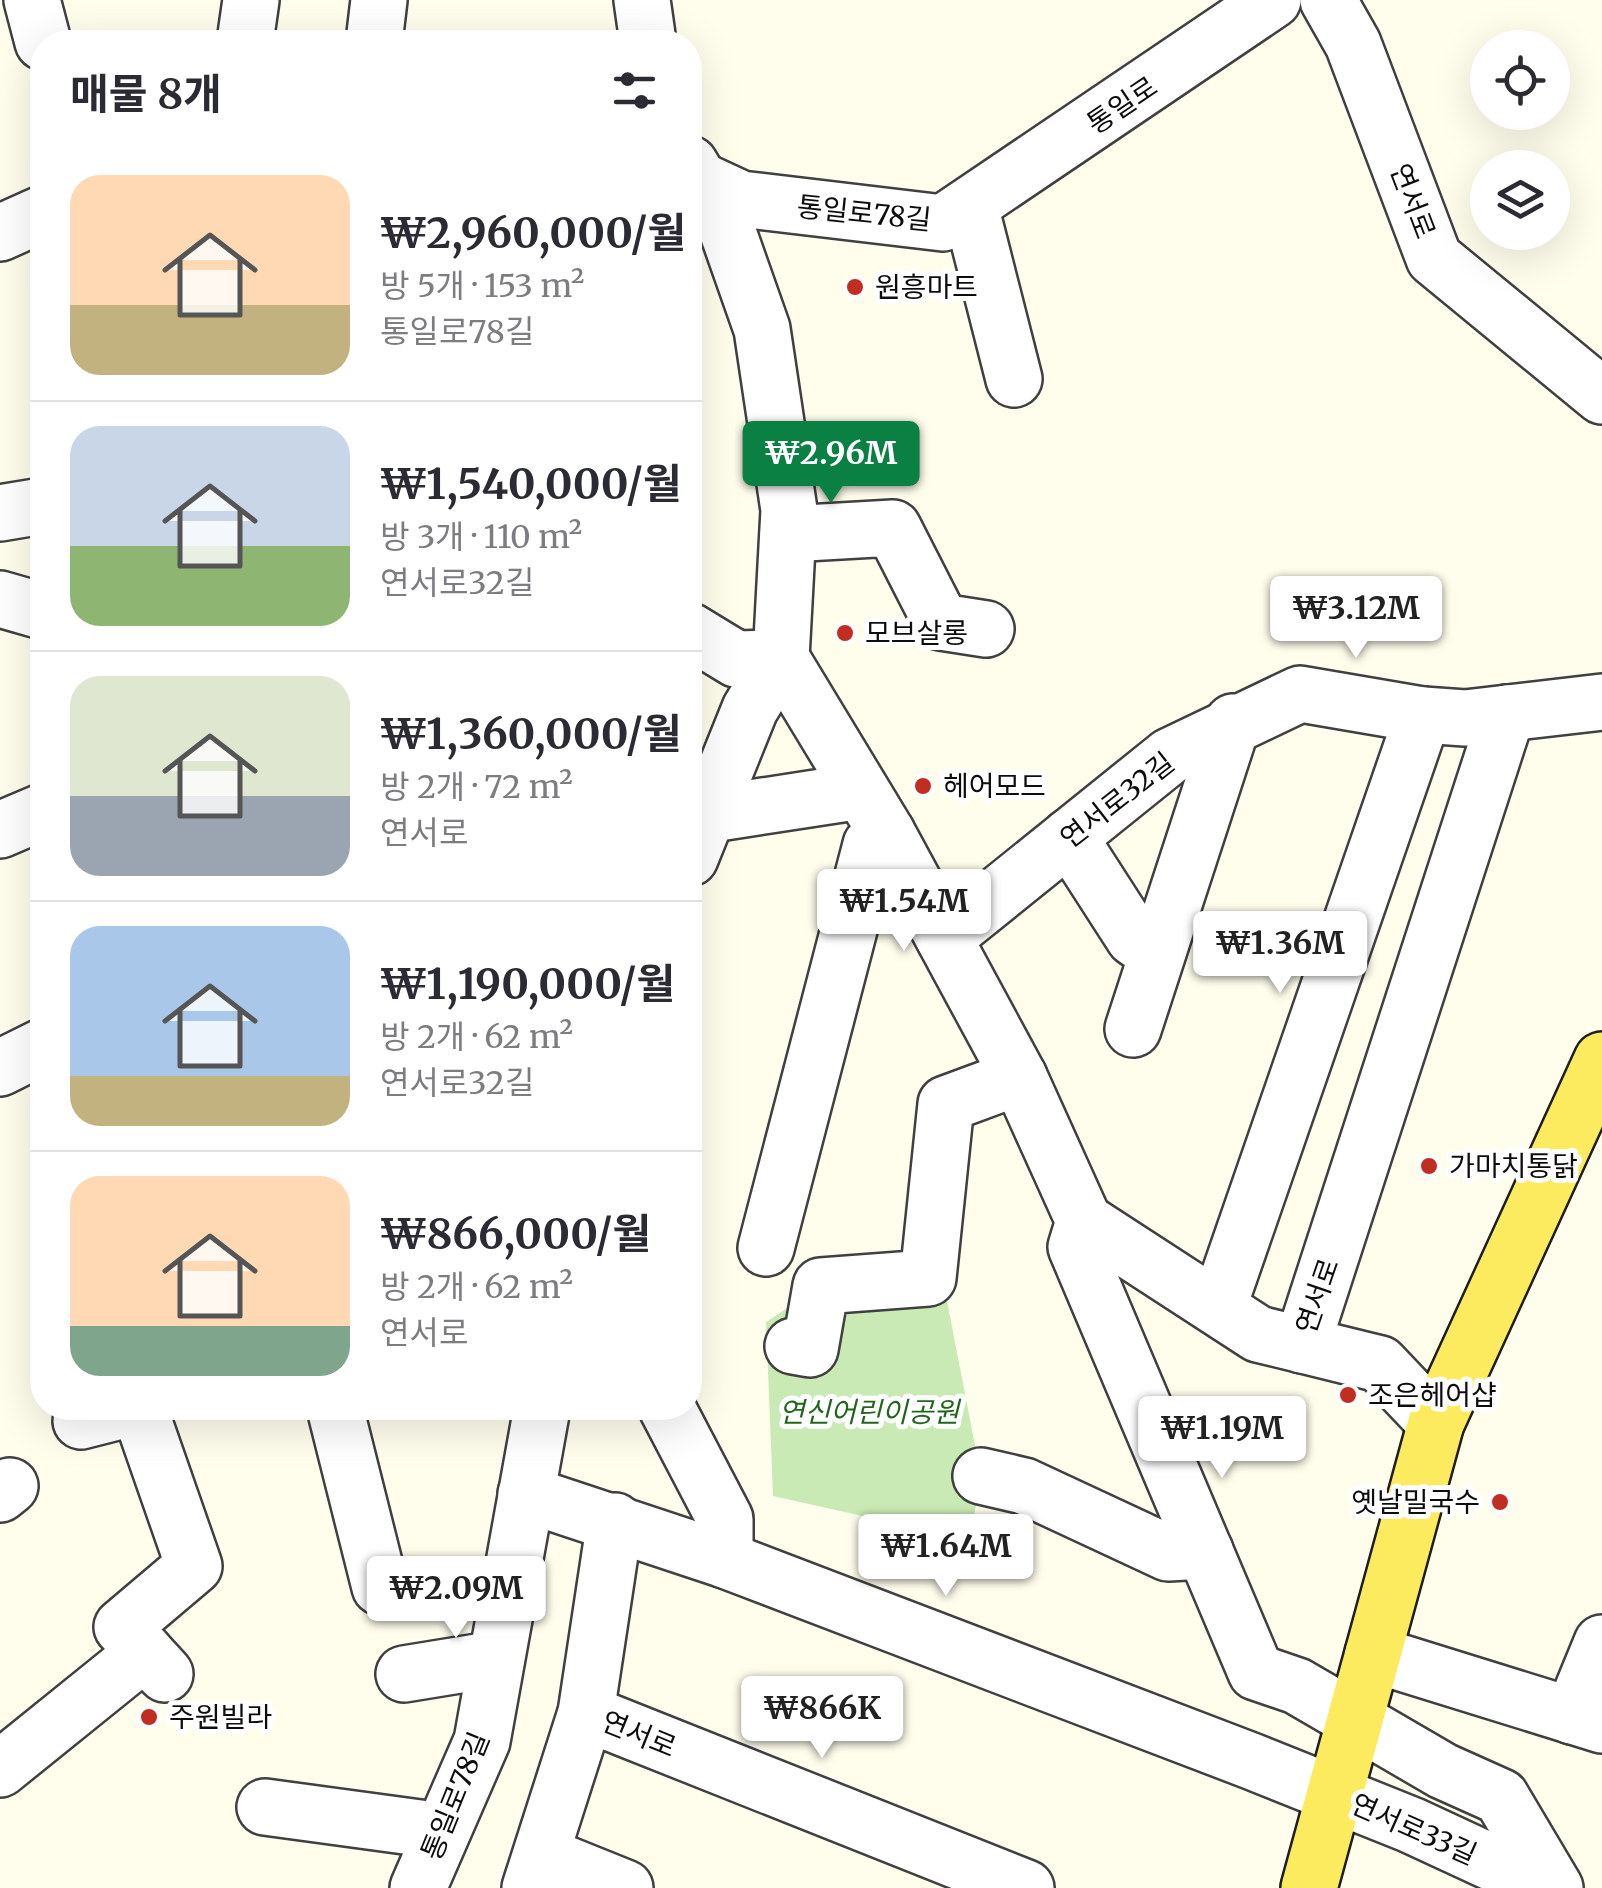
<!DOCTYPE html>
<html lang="ko">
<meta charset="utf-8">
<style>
body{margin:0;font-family:Merriweather,"Noto Sans KR",serif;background:#f2f2f3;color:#2b2b33;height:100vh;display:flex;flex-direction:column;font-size:38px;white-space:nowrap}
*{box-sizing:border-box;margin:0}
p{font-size:32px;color:#7c7c81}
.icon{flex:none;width:55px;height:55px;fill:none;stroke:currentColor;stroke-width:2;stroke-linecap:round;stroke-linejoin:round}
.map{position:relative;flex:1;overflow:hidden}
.panel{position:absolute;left:30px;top:30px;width:672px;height:1390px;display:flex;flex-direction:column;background:#fff;border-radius:40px;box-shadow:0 10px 40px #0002}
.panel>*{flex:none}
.fabs{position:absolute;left:1470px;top:30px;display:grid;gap:20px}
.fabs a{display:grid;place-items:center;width:100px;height:100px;border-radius:50%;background:#fff;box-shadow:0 10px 40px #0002;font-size:50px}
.price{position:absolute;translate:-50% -85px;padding:0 22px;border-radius:10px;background:#fff;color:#222;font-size:32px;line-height:65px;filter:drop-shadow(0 2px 5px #0008)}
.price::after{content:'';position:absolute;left:50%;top:60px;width:30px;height:22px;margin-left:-15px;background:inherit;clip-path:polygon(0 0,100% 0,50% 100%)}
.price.selected{background:#0b8043;color:#fff}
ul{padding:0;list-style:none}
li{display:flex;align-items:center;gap:30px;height:250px;padding:0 40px}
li+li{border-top:2px solid #e1e1e2}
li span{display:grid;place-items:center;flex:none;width:280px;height:200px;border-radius:30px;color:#555}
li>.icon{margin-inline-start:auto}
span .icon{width:120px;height:120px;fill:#fffc;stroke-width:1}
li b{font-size:42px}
h2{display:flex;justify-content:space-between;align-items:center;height:120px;padding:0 40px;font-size:42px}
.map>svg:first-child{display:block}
</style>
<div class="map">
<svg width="1602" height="1888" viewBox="0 0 1602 1888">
<rect width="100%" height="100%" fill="#fffeed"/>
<path fill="#caeab5" d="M821,1286L947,1301L981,1476L970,1540L773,1496L766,1322Z"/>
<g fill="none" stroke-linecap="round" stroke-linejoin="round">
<defs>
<g id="minor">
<path d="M32,0L43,42"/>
<path d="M642,0L648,42"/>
<path d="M1328,0L1353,44L1434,258L1602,396"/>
<path d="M245,42L251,0"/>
<path d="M374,42L379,0"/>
<path d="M690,164L724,221L762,329L789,510L781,658L750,709L690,858"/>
<path d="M690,181L700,180L741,199L943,223L1273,0"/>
<path d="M970,206L1014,379"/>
<path d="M0,233L42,214"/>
<path d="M0,513L42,506"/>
<path d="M788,534L893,528L941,622L986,629"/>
<path d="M0,599L42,611"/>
<path d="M690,631L736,659L781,658L887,833L1019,1077L1084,1221L1076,1247L1256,1672L1297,1686L1443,1771L1501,1797L1555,1888"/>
<path d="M705,815L861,791"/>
<path d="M0,830L42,812"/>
<path d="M1069,837L1134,938L1157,954"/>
<path d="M944,938L1170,756L1300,694L1423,715L1465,718L1602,702"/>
<path d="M1133,1029L1233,722"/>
<path d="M0,1068L42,1047"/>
<path d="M1084,1221L1258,1334L1380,1364L1436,1423"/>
<path d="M766,1248L871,845L887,833"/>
<path d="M1219,1305L1423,715"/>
<path d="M1302,1345L1507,713"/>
<path d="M793,1346L810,1349L821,1286L928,1278L946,1104L1019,1077"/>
<path d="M139,1408L194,1566L122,1627L165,1674"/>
<path d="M335,1408L380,1587"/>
<path d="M667,1408L725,1519V1560"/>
<path d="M81,1421L132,1408"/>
<path d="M981,1476L1024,1486L1168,1553L1205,1551"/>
<path d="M0,1494L10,1486"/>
<path d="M526,1494L725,1560L1251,1761L1411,1825L1547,1888"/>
<path d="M1373,1654L1602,1725"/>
<path d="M404,1674L496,1659"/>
<path d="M586,1713L1026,1888"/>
<path d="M1572,1716L1602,1643"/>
<path d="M0,1769L145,1652"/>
<path d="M265,1807L442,1831"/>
<path d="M543,1855L625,1888"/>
<path d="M418,1888L482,1741L542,1408"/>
<path d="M530,1888L586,1713L615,1521"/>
</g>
<path id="major" d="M1309,1888L1436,1423L1602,1060"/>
</defs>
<use href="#minor" stroke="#404040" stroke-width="60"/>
<use href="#major" stroke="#1e1e1e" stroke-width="60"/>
<use href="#minor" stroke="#fff" stroke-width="55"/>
<use href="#major" stroke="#fdeb5f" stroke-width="55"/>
</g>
<g fill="#c12e21" stroke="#fff" stroke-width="4">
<circle cx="855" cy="287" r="10"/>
<circle cx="845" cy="633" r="10"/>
<circle cx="923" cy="786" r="10"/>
<circle cx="1429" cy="1166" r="10"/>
<circle cx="1348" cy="1395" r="10"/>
<circle cx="1500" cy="1502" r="10"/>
<circle cx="149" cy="1717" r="10"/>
</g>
<g text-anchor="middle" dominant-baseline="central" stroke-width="10" stroke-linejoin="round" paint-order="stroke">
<g font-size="28" fill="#0d0d0d" stroke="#fff">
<text transform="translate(1122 105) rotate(-34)">통일로</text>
<text transform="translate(1413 201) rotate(69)">연서로</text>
<text transform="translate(864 213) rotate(6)">통일로78길</text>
<text transform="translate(1117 800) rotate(-38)">연서로32길</text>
<text transform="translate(1317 1296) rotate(-71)">연서로</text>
<text transform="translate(639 1734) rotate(22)">연서로</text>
<text transform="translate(455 1796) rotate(-68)">통일로78길</text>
<text transform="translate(1414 1829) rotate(24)">연서로33길</text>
</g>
<g font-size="28" fill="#0d0d0d" stroke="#fff" text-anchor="start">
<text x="875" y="287">원흥마트</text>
<text x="865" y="633">모브살롱</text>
<text x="943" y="786">헤어모드</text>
<text x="1449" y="1166">가마치통닭</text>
<text x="1368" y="1395">조은헤어샵</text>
<text x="1480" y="1502" text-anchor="end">옛날밀국수</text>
<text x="169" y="1717">주원빌라</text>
</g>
<g font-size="28" font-style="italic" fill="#21671b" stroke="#fff">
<text x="869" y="1412">연신어린이공원</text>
</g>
</g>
</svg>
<div class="fabs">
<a><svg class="icon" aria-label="locate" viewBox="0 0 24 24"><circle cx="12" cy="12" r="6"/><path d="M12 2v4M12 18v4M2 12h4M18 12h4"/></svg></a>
<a><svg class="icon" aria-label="layers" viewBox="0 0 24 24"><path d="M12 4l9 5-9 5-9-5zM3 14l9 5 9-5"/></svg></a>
</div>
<b class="price selected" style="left:831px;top:506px">₩2.96M</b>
<b class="price" style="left:1356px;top:661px">₩3.12M</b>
<b class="price" style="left:904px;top:954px">₩1.54M</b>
<b class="price" style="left:1280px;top:996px">₩1.36M</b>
<b class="price" style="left:1222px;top:1481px">₩1.19M</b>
<b class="price" style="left:946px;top:1599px">₩1.64M</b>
<b class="price" style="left:456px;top:1641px">₩2.09M</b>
<b class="price" style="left:822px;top:1761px">₩866K</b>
<section class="panel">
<h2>매물 8개<svg class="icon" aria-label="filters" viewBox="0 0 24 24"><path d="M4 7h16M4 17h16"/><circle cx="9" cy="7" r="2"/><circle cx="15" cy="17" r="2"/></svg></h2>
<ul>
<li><span style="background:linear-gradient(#ffd9b3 65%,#c2b280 0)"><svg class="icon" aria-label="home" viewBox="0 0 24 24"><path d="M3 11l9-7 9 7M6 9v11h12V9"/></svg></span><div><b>₩2,960,000/월</b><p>방 5개 · 153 m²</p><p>통일로78길</p></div></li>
<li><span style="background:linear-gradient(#c9d6e8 60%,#8fb573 0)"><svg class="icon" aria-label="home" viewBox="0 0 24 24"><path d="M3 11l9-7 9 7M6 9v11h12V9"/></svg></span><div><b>₩1,540,000/월</b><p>방 3개 · 110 m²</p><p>연서로32길</p></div></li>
<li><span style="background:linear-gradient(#dfe7d0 60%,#9aa5b1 0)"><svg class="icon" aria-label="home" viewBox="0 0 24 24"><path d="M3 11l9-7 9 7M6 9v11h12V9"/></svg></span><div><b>₩1,360,000/월</b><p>방 2개 · 72 m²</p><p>연서로</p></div></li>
<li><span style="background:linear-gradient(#a9c7e8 75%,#c2b280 0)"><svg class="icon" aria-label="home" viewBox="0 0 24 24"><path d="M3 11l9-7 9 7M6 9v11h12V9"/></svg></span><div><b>₩1,190,000/월</b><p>방 2개 · 62 m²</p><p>연서로32길</p></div></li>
<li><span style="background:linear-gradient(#ffd9b3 75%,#7fa58c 0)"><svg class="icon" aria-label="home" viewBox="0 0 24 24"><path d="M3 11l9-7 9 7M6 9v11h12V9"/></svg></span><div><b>₩866,000/월</b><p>방 2개 · 62 m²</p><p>연서로</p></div></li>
</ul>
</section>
</div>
